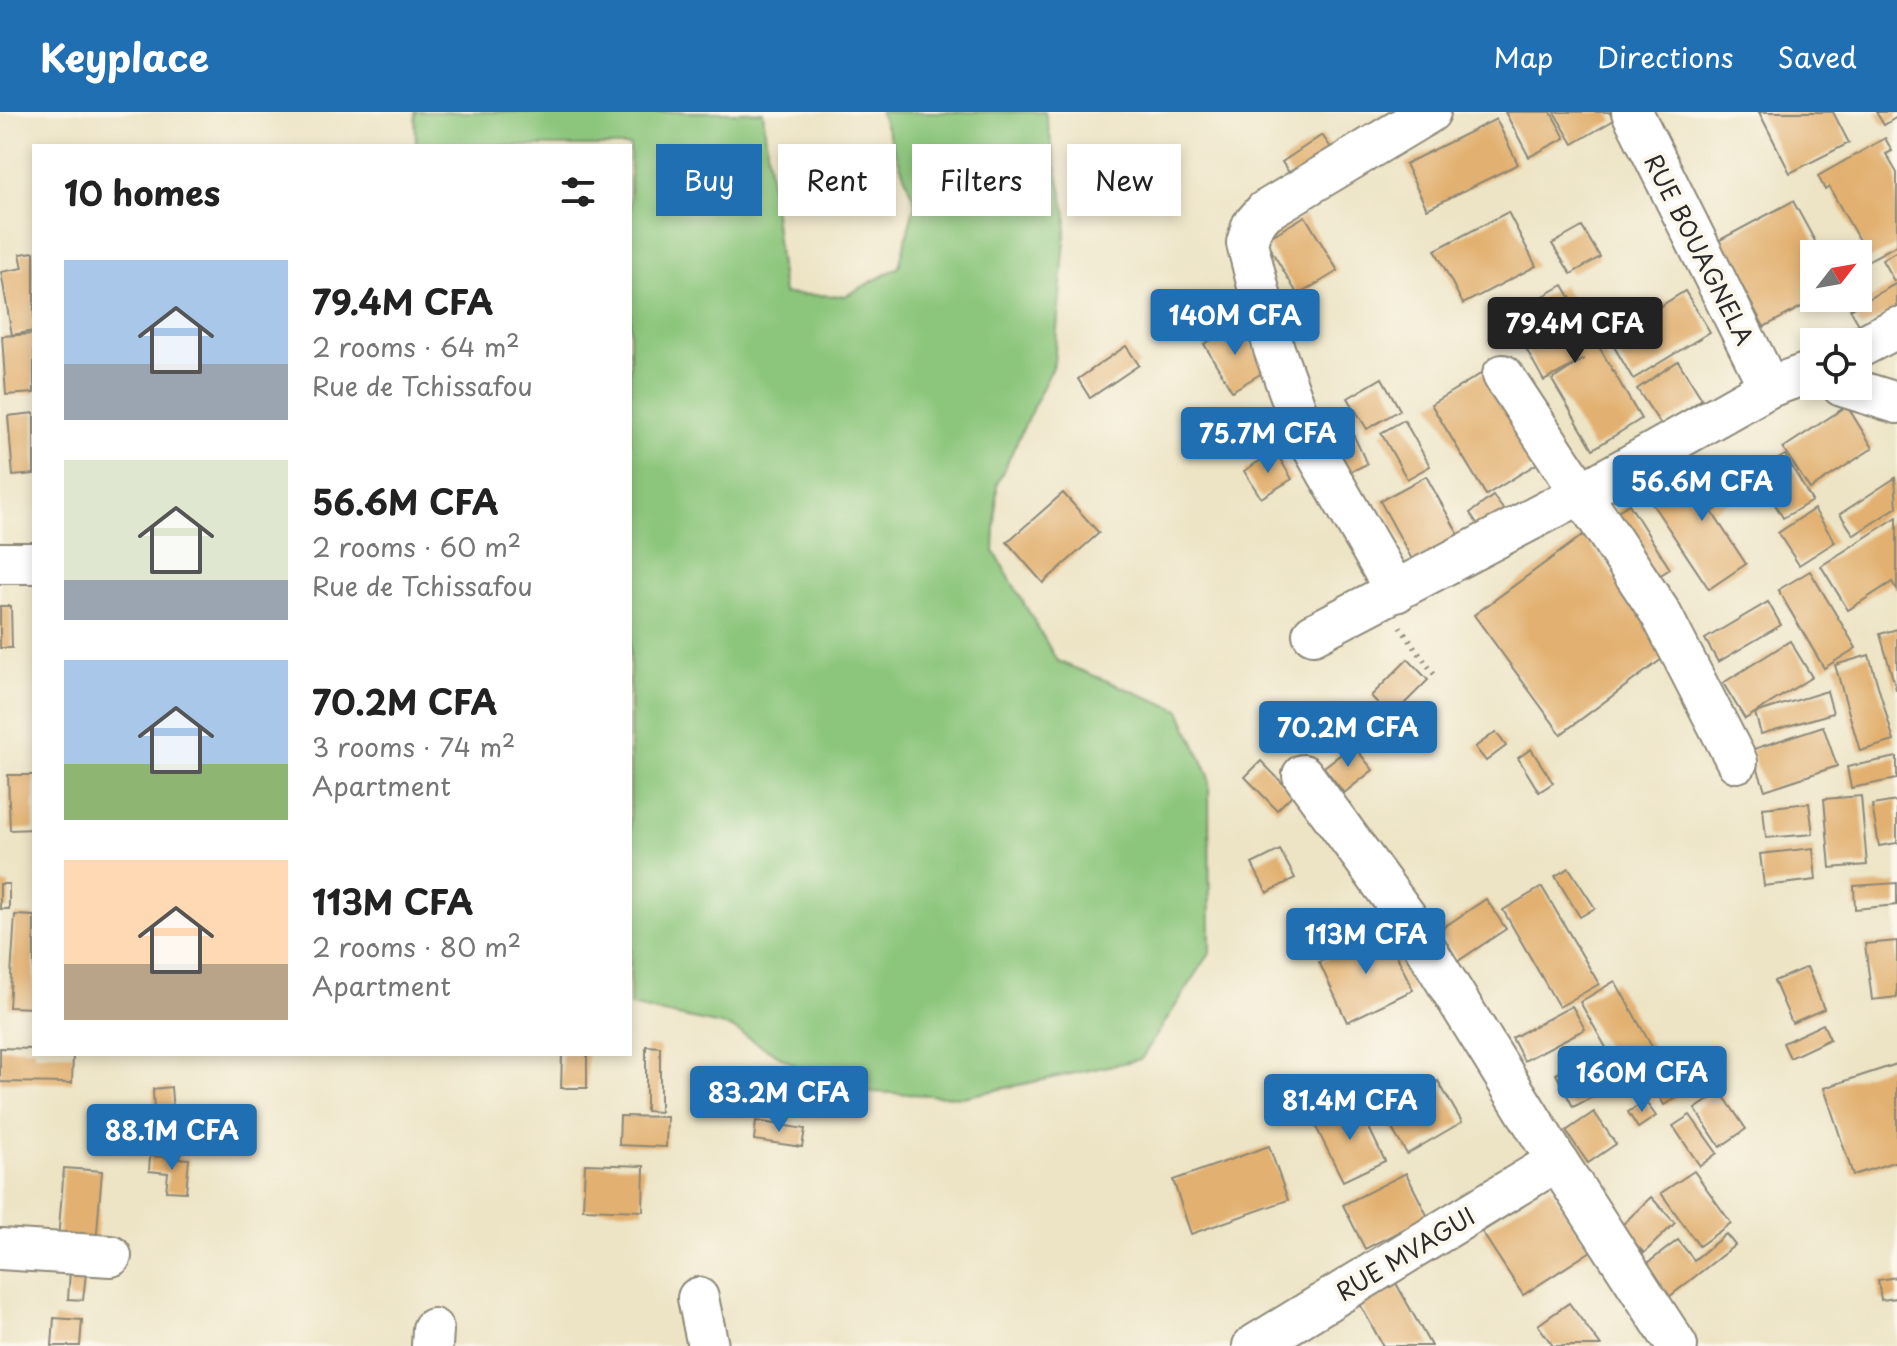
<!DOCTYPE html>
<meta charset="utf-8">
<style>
body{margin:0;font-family:"Playpen Sans",sans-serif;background:#f2f2f2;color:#222;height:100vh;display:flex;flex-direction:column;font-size:30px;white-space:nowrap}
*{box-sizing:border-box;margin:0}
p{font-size:26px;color:#767676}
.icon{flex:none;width:44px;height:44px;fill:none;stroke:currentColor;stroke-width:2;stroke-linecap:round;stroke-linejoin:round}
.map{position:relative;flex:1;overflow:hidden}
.side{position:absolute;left:32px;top:32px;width:600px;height:912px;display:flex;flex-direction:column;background:#fff;border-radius:0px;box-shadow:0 4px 12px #0003}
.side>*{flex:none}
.banner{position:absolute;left:656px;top:32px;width:760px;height:72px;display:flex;gap:16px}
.needle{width:52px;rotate:59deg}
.controls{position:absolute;left:1800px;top:128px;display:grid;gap:16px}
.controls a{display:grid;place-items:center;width:72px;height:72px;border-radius:0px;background:#fff;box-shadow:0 4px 12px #0003;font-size:40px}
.price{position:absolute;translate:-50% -68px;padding:0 18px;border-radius:8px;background:#1f6fb2;color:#fff;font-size:26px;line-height:52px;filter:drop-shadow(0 2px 4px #0008)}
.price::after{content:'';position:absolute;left:50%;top:48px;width:24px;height:18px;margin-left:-12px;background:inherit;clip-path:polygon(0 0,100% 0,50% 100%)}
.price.current{background:#222;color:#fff}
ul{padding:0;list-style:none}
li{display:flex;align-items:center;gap:24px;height:200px;padding:0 32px}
li span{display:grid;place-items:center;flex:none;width:224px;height:160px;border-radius:0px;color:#555}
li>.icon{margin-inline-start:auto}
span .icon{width:96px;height:96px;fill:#fffc;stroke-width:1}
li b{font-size:34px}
h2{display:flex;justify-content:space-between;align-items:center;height:96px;padding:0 32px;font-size:34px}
.chip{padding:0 28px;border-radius:0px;background:#fff;box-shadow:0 4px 12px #0003;font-size:28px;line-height:72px}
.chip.current{background:#1f6fb2;color:#fff}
header{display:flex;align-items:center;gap:48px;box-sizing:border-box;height:112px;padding:0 40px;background:#1f6fb2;color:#fff}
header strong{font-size:38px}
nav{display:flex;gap:44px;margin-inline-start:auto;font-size:28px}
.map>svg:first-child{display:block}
</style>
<header>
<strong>Keyplace</strong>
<nav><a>Map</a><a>Directions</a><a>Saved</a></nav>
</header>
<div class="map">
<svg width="1897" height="1234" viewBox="0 0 1897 1234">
<rect width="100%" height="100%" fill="#fbf7ec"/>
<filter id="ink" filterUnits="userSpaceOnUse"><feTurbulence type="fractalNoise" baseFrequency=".0125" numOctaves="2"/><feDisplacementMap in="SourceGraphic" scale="16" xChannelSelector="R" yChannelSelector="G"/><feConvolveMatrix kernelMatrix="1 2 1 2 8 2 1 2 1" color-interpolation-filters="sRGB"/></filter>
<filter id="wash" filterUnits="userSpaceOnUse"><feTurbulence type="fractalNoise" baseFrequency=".006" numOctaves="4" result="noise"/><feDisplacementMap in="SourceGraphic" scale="32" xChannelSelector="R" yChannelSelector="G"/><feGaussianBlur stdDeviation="1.8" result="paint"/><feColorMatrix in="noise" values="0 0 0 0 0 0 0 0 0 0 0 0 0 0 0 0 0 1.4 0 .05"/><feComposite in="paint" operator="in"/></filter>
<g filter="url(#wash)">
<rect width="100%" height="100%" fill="#ede4c5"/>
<path fill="#8cc67b" stroke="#5c7853" stroke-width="2" d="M415,0H763L783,182L845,184L899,155L915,91L880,0H1045L1067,105L1054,251L997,372L994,439L1057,549L1180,598L1209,664L1210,841L1141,947L963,985L837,978L730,915L630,894V34H416Z"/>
<g id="blocks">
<g fill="#e2b171">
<path d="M1505,0H1551L1565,26L1529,45Z"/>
<path d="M1554,0H1609L1614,8L1573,32Z"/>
<path d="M1759,0H1833L1849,31L1790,61Z"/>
<path d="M1876,0H1897V5L1884,13Z"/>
<path d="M1496,7L1518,52L1427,97L1405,52Z"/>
<path d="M1322,23L1337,44L1296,71L1282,50Z"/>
<path d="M1885,26L1892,39L1886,42L1897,61V133L1862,152L1858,140L1864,137L1829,75L1825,78L1818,64Z"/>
<path d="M1793,89L1822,142H1814V186H1818L1764,215L1718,129Z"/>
<path d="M1508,100L1536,154L1463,192L1435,138Z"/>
<path d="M1305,104L1338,159L1298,183L1265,128Z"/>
<path d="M1582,115L1600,145L1571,162L1552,132Z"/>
<path d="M1897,139V167L1894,169L1882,148Z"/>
<path d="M34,140V219L12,223L1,160L23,156L20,142Z"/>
<path d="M1897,171V196L1861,216L1850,197Z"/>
<path d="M1563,173L1641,307L1593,337L1552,268L1584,247L1544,269L1508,204Z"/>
<path d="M1685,179L1710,220L1633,267L1609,226Z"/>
<path d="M1239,212L1267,258L1232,279L1204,232Z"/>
<path d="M34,222V281L6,283L2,224Z"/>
<path d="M1126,234L1139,253L1090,286L1078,267Z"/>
<path d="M1678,249L1702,287L1662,314L1637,277Z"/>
<path d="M1484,260L1538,351L1486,383L1431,292Z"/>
<path d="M1382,266L1400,298L1367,317L1348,286Z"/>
<path d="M1847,294L1873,336L1810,377L1783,336Z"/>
<path d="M34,301V362L13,364L8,304Z"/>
<path d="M1404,308L1430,354L1407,367L1381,321Z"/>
<path d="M1352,320L1367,352L1344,363L1329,332Z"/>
<path d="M1275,339L1292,367L1261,386L1244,359Z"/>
<path d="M1785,343L1812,389L1783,406L1756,360Z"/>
<path d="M1714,349L1737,384L1712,400L1746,452L1709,477L1651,390Z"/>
<path d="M1426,364L1460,425L1414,451L1380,389Z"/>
<path d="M1895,366L1897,395L1854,423L1840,402Z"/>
<path d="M1063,381L1099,421L1043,471L1007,430Z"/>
<path d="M1493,384L1507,402L1483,420L1470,401Z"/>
<path d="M1629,392L1670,457L1651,469L1610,404Z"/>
<path d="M1814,397L1835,430L1799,453L1778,421Z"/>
<path d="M1897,405V478L1892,470L1848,498L1821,454Z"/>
<path d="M1583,423L1670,541L1561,622L1474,503Z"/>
<path d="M1810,459L1856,536L1824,556L1778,478Z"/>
<path d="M1768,490L1781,513L1718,550L1705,527Z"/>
<path d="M0,494H11L12,536H0Z"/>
<path d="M1897,517V577H1896L1880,522Z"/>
<path d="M1790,529L1812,565L1745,607L1723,571Z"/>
<path d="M1869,543L1894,629L1860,639L1835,553Z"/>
<path d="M1408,547L1428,568L1391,605L1371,584Z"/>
<path d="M1827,579L1833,601L1761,622L1755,601Z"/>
<path d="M1823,614L1837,654L1765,678L1751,638Z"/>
<path d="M1496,620L1506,634L1486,649L1475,635Z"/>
<path d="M1353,633L1373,658L1344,681L1324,655Z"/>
<path d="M1531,637L1553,671L1539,680L1518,646Z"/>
<path d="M1897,645V667L1851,676L1847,655Z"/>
<path d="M1261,649L1293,682L1277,698L1245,665Z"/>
<path d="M8,663H34V717L10,718Z"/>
<path d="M1861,684L1867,753L1830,756L1824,687Z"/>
<path d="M1897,689V731L1879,734L1872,693Z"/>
<path d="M1809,691L1813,722L1766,726L1763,696Z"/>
<path d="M1813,736L1816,768L1764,774L1760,742Z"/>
<path d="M1280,738L1295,766L1267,781L1252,752Z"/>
<path d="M1569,756L1595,796L1580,805L1555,764Z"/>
<path d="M1897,771V793L1855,797L1854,774Z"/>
<rect x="0" y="772" width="9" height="25"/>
<path d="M1542,775L1599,872L1559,895L1503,798Z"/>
<path d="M1486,787L1506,817L1458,849L1438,819Z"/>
<path d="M15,803L34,804V896L9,895Z"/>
<path d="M1385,819L1413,878L1347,910L1319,850Z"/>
<path d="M1897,829V885L1872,888L1865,832Z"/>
<path d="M1807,855L1824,897L1792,911L1774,869Z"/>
<path d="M1615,869L1656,942L1621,962L1580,890Z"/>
<path d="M1572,894L1585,917L1524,949L1512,926Z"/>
<path d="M1823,912L1830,927L1790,946L1783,931Z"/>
<path d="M646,934L660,935V1000L646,999Z"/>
<path d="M0,936L34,937V942H73L72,971L0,970Z"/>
<path d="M562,942H587V976H561Z"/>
<path d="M1588,945L1605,979L1573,995L1556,962Z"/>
<path d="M1668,952L1683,982L1664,993L1647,963Z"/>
<path d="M1897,952V1049L1853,1063L1824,976Z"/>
<path d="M1438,969L1462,1010L1407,1042L1383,1002Z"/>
<path d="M171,975L173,1001L154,1002L153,977Z"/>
<path d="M1721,980L1746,1017L1720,1035L1695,997Z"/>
<path d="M1645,989L1656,1004L1638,1016L1628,1000Z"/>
<path d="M1357,991L1385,1049L1343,1069L1314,1011Z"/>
<path d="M1594,1000L1616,1032L1588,1051L1566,1019Z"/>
<path d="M1690,1003L1717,1041L1700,1054L1673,1014Z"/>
<path d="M620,1004L667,1005L666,1035L619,1033Z"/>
<path d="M756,1009L805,1017L802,1035L754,1028Z"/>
<path d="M1269,1034L1288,1088L1191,1122L1173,1068Z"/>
<path d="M150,1044L189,1047L186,1080L166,1079L168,1061L149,1059Z"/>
<path d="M585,1052L644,1054L643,1099L583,1097Z"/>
<path d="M64,1056L102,1059L96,1132L58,1128Z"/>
<path d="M1694,1059L1731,1111L1699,1134L1661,1081Z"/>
<path d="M1406,1061L1428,1105L1365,1137L1343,1093Z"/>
<path d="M1550,1075L1591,1139L1523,1183L1482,1120Z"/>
<path d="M1651,1085L1675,1111L1644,1141L1620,1115Z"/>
<path d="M1726,1122L1735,1133L1669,1185L1644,1154L1678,1128L1694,1148Z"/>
<path d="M70,1159L86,1161L83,1188L68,1187Z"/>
<path d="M1392,1164L1431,1234H1383L1356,1185Z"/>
<path d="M1897,1165V1186L1881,1188L1878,1168Z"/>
<path d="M1569,1191L1601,1234H1553L1538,1213Z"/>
<path d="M54,1206L82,1208L80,1234H52Z"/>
</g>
</g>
</g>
<g filter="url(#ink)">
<use href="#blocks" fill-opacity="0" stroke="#8c8878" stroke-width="2"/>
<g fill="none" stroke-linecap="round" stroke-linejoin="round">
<defs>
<g id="street">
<path d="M1632,0L1769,275"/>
<path d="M1858,236L1897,216"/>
<path d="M1503,263L1661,502L1737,650"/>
<path d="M1842,274L1897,291"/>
<path d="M0,451H34"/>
<path d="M1396,480L1304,320L1274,237L1247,131L1252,114L1265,99L1430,0"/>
<path d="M1313,522L1580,382L1769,275L1814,259"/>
<path d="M1303,663L1407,806L1557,1049L1677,1234"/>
<path d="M0,1137L111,1144"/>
<path d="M698,1186L708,1234"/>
<path d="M432,1234L433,1217"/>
<path d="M1253,1234L1557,1049"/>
</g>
</defs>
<use href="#street" stroke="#8c8878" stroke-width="44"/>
<path stroke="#8c8878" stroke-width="5" stroke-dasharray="2 6" stroke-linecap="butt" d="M1400,515L1436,565"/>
<use href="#street" stroke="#fff" stroke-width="40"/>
</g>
</g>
<g text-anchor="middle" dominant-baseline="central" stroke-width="8" stroke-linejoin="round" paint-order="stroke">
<g font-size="24" fill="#2b2b2b" stroke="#fbf7ec">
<text transform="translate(1700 137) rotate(63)">RUE BOUAGNELA</text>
<text transform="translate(1405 1141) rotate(-31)">RUE MVAGUI</text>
</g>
</g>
</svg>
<div class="controls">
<a><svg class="needle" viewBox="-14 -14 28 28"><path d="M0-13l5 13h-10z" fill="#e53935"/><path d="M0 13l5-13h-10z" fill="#767676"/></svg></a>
<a><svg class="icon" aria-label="locate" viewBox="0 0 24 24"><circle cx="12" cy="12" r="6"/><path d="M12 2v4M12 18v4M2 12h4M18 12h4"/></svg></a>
</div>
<b class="price" style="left:1235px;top:245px">140M CFA</b>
<b class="price current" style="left:1575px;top:253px">79.4M CFA</b>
<b class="price" style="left:1268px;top:363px">75.7M CFA</b>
<b class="price" style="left:1702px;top:411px">56.6M CFA</b>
<b class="price" style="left:1348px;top:657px">70.2M CFA</b>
<b class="price" style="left:1366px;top:864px">113M CFA</b>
<b class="price" style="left:1642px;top:1002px">160M CFA</b>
<b class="price" style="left:779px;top:1022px">83.2M CFA</b>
<b class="price" style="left:1350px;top:1030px">81.4M CFA</b>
<b class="price" style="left:172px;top:1060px">88.1M CFA</b>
<div class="banner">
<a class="chip current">Buy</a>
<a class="chip">Rent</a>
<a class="chip">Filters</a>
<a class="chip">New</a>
</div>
<section class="side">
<h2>10 homes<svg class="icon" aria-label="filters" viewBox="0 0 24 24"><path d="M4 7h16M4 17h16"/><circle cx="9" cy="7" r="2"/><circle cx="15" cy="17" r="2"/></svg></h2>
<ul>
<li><span style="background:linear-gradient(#a9c7e8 65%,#9aa5b1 0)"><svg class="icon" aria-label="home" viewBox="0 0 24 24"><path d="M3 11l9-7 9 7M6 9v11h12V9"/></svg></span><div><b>79.4M CFA</b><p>2 rooms · 64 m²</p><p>Rue de Tchissafou</p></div></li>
<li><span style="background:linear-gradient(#dfe7d0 75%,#9aa5b1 0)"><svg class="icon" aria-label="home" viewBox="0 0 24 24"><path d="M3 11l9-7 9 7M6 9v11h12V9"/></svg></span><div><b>56.6M CFA</b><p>2 rooms · 60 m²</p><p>Rue de Tchissafou</p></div></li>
<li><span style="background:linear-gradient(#a9c7e8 65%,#8fb573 0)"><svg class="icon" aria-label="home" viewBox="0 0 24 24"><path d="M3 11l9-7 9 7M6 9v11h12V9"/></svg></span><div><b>70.2M CFA</b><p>3 rooms · 74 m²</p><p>Apartment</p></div></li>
<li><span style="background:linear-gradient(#ffd9b3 65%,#b9a48a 0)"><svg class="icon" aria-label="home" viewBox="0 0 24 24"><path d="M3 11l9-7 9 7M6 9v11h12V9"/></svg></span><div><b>113M CFA</b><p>2 rooms · 80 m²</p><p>Apartment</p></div></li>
</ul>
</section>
</div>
